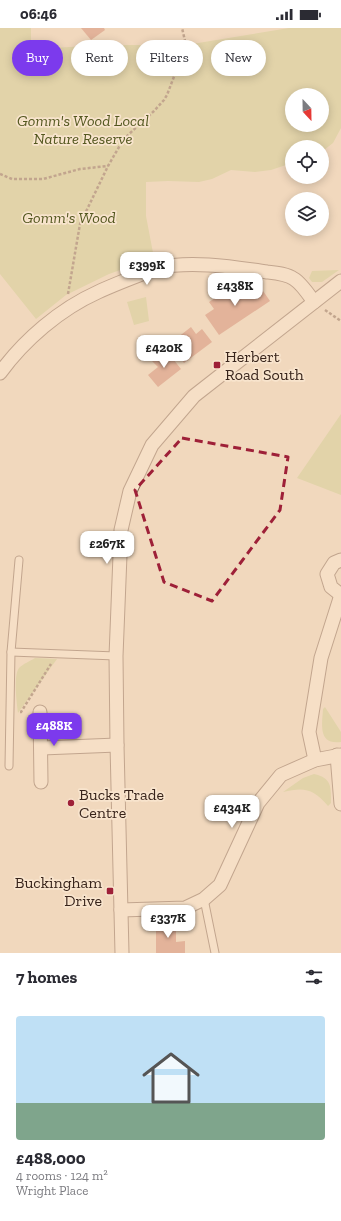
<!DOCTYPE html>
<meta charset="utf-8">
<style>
body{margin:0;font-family:"Zilla Slab",serif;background:#f2f2f3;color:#2b2b33;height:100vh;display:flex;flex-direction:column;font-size:15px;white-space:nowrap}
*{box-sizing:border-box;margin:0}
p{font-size:13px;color:#7c7c81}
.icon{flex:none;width:22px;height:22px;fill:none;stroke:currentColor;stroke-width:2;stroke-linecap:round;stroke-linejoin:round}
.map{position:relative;height:925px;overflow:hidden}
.panel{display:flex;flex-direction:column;background:#fff;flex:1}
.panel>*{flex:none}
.banner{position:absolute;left:12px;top:12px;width:317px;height:36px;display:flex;gap:8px}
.needle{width:26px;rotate:158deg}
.fabs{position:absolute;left:285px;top:60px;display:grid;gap:8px}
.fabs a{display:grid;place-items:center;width:44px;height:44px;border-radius:50%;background:#fff;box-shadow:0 2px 10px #0003;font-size:20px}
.price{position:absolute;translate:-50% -34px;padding:0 9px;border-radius:8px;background:#fff;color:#222;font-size:13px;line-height:26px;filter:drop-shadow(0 1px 2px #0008)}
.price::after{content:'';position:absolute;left:50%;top:24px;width:12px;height:9px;margin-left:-6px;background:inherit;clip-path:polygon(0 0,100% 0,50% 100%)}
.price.on{background:#7c3aed;color:#fff}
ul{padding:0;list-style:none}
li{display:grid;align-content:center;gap:8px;height:212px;padding:0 16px}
li span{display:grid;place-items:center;height:124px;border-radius:4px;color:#555}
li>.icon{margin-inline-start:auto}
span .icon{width:72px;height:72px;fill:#fffc;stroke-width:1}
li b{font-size:17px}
h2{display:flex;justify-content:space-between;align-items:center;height:48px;padding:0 16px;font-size:17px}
.chip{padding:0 14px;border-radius:18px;background:#fff;box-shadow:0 2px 10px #0003;font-size:14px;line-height:36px}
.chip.on{background:#7c3aed;color:#fff}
.status{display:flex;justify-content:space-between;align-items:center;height:28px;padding:0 20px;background:#fff;direction:ltr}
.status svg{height:11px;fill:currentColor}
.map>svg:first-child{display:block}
</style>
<div class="status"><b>06:46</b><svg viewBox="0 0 49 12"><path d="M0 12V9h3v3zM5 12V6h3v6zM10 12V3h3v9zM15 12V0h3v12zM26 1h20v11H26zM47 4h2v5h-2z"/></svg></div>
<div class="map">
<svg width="341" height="925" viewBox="0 0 341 925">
<rect width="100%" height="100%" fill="#f1d8bd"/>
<g fill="#d0cc90" fill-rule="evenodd">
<path d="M0,0H31V21L110,17H186L289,0H341V100L333,115L324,122L322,123V119H292V135L271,142L255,144L231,142L212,151L199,154L168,153L146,154V188L154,230L109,246L66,267L36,291L0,246ZM292,67H322V97H292Z"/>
<path d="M339,242L322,254H312L309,250L312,243Z"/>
<path d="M146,269L149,293L134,297L127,274Z"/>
<path d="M341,386V467L297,450Z"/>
<path d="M35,630L57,631L18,685C17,676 13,648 19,640C23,636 30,633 35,630Z"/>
<path d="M325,679L341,704V714C318,717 322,697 323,681Z"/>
<path d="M314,746C332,750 331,759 331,775L328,778C313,761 305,759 283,764L303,750Z"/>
</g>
<g fill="#d3866f">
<path d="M81,0H104L105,2L91,12Z"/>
<path d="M259,257L270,273L219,307L205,287L214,281L209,274L230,260L232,264L242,258L247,265Z"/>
<path d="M191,299L196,306L202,301L212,314L184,335L174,322L178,319L173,313Z"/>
<path d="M166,322L181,341L158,359L148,347L158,339L152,333Z"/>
<path d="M156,894H176V914L185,913V925H156Z"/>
</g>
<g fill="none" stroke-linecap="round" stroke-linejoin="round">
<defs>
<g id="service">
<path d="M11,624L116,628"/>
<path d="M9,738L11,624L19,532"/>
<path d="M204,871L215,925"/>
</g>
<g id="minor">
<path d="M0,345C24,312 60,281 98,264C117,255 137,248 157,240C191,232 233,239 267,244C276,245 287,246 294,251C301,255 309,267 314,274"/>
<path d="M341,532L334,535L327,546L331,559L341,567"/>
<path d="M40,684L41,754"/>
<path d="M42,720L117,717"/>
<path d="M337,727L341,776"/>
<path d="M315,732L309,704L321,630L341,567"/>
<path d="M121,882L185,880L204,871L220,857L258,775L281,747L315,732L341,727"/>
<path d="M122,925L117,717L116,628L121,502L130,463L152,417L194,368L341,253"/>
</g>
</defs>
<use href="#service" stroke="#8b6755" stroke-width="9"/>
<use href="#minor" stroke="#8b6755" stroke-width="15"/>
<g stroke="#8b6755" stroke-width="2.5" stroke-dasharray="3 2" stroke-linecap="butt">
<path d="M0,146L12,151H43L80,141L108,138"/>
<path d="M68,266L80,196L108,138L119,119L128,107L154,83L164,72L167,67L186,17L182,0"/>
<path d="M325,282L341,293"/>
<path d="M20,684H21L51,636"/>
</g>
<use href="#service" stroke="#fce7d1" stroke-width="7"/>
<use href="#minor" stroke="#fce7d1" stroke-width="13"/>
</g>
<path d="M0 0H341V925H0ZM182,410L288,429L280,482L212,573L164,554L135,462Z" fill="#f1d8bd" fill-opacity=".55" fill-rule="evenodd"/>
<path fill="none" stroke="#9e2038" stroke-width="3" stroke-dasharray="8 5" stroke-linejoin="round" d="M182,410L288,429L280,482L212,573L164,554L135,462Z"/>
<g fill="#9e2038" stroke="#f8e4cd" stroke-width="1.5">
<rect x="213" y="333" width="8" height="8" rx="2"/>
<circle cx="71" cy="775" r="4"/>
<rect x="106" y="859" width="8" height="8" rx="2"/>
</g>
<g text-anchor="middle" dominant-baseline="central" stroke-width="3.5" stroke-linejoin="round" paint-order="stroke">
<g font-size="16" font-style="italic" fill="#53571f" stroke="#f8e4cd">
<text x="83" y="92">Gomm's Wood Local<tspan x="83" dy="18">Nature Reserve</tspan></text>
<text x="69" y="189">Gomm's Wood</text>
</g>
<g font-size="16" fill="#38241b" stroke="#f8e4cd" text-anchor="start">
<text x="225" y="328">Herbert<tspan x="225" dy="18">Road South</tspan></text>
<text x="79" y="766">Bucks Trade<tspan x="79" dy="18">Centre</tspan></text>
<text x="102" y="854" text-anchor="end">Buckingham<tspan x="102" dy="18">Drive</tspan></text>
</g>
</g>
</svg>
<div class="fabs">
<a><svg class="needle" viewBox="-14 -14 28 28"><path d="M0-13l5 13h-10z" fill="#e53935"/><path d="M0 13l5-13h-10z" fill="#7c7c81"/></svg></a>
<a><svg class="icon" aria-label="locate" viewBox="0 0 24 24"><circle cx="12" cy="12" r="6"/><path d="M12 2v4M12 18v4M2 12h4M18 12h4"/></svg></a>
<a><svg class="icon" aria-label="layers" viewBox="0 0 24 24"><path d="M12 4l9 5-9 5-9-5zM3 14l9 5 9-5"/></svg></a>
</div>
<b class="price" style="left:147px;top:258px">£399K</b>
<b class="price" style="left:235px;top:279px">£438K</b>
<b class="price" style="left:164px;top:341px">£420K</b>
<b class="price" style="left:107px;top:537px">£267K</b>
<b class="price on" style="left:54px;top:719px">£488K</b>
<b class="price" style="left:232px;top:801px">£434K</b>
<b class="price" style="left:168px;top:911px">£337K</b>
<div class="banner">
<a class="chip on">Buy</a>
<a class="chip">Rent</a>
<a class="chip">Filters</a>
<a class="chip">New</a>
</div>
</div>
<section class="panel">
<h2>7 homes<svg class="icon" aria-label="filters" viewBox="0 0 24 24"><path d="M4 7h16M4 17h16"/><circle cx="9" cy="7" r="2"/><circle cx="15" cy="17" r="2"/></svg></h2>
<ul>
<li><span style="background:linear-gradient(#bfe0f5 70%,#7fa58c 0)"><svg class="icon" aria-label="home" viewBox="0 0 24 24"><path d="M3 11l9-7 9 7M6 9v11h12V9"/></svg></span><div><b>£488,000</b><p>4 rooms · 124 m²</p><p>Wright Place</p></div></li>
</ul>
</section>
